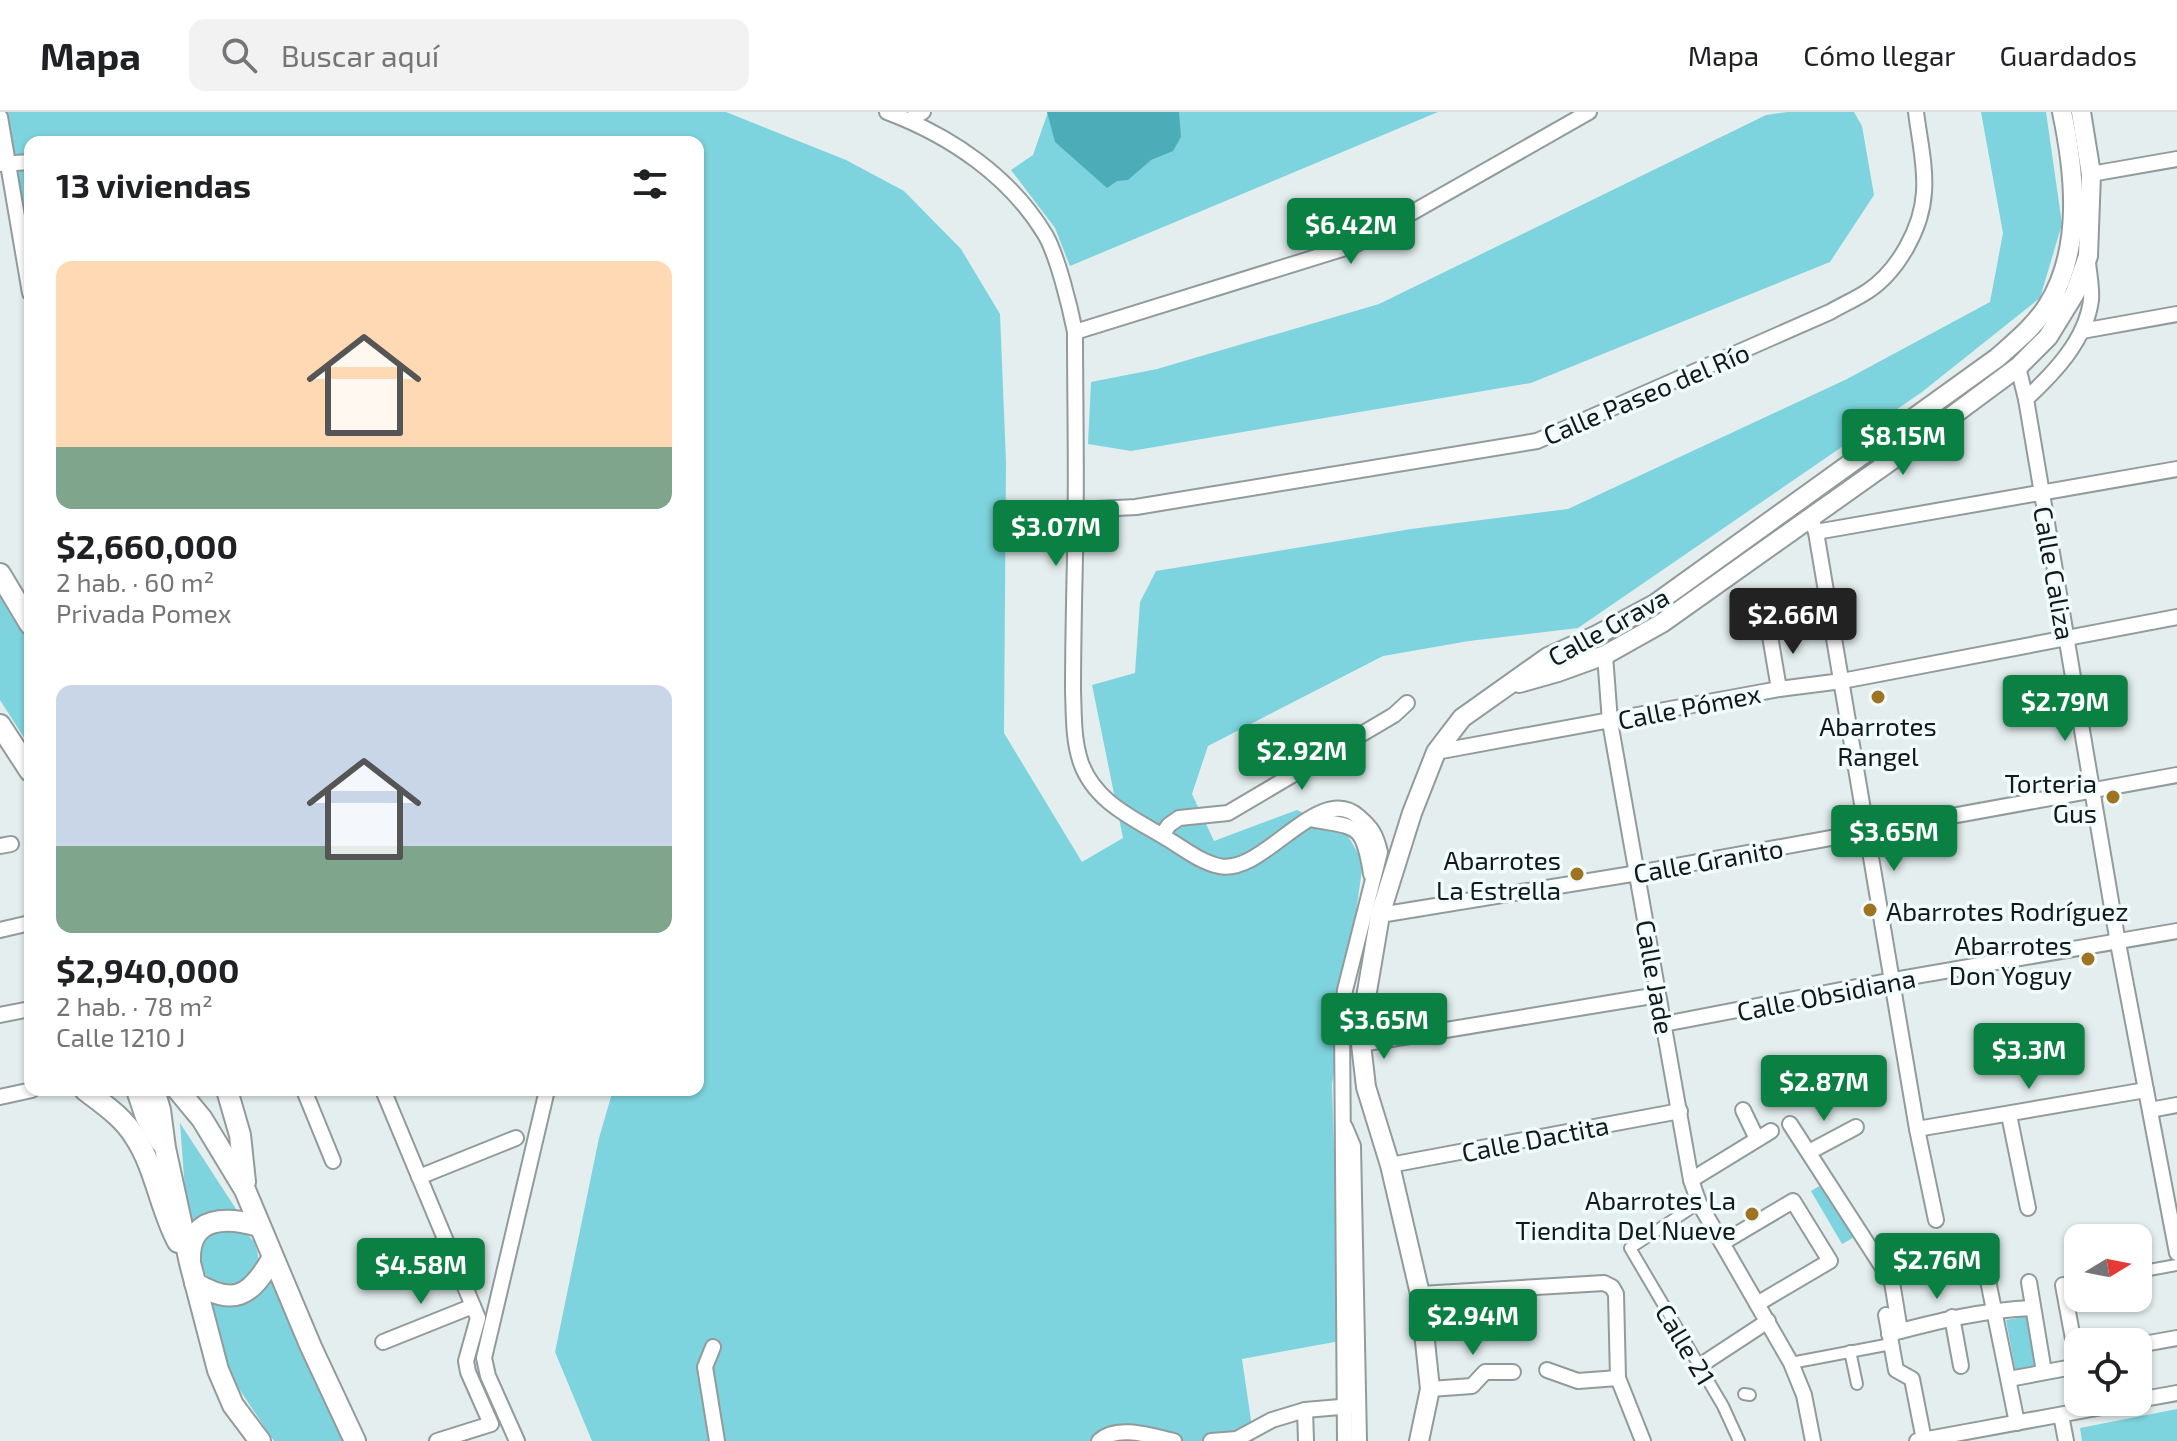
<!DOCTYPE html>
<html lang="es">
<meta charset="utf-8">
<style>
body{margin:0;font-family:"Exo 2",sans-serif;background:#f2f2f2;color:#202124;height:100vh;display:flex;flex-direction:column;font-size:30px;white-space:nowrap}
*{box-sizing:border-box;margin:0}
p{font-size:26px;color:#757577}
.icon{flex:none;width:44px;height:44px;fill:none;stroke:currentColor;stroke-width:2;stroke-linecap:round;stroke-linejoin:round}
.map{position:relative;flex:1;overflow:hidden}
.side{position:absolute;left:24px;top:24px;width:680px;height:960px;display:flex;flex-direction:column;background:#fff;border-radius:16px;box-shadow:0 2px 6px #0004}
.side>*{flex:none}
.needle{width:52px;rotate:80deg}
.tools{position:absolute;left:2064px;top:1112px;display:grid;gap:16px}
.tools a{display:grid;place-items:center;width:88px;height:88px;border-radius:16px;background:#fff;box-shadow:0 2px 6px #0004;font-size:40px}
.price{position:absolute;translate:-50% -68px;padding:0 18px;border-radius:8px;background:#0b8043;color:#fff;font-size:26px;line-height:52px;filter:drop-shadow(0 2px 4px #0008)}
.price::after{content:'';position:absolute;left:50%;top:48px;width:24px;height:18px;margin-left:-12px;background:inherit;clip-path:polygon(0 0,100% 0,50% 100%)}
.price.on{background:#222;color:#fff}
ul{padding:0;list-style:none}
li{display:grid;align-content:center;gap:16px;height:424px;padding:0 32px}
li span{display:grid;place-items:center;height:248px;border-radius:16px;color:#555}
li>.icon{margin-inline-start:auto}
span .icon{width:144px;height:144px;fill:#fffc;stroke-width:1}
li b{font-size:34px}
h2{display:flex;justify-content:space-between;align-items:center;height:96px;padding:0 32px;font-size:34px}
header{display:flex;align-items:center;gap:48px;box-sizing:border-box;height:112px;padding:0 40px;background:#fff;border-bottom:2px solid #e0e0e0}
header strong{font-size:38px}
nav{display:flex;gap:44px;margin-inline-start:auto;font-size:28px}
.search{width:560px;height:72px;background:#f2f2f2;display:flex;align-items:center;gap:20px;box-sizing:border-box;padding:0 28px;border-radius:16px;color:#757577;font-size:30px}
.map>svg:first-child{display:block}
</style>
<header>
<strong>Mapa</strong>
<div class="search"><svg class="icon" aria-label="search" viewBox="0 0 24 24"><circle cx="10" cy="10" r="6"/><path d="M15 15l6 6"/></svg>Buscar aquí</div>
<nav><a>Mapa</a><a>Cómo llegar</a><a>Guardados</a></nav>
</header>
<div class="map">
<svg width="2177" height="1329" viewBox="0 0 2177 1329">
<rect width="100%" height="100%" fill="#e4eeef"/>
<g fill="#7ed4de">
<path d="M6,0H726L846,48L904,79L961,137L1000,202L1006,350L1004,621L1082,750L1123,726L1092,573L1135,561L1140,490L1156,459L1411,417L1568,397L1847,267L1990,190L2003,121L1981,0H2046L2062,112L2040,186L1922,280L1578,516L1469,529L1383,544L1208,634L1192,682L1214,729L1297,698L1347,722L1363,750L1332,973L1340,1229L1242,1247L1254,1329H592L555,1240L599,1026L613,978H698V30H30V143Z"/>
<path d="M1048,0H1438L1070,154L1055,116L1011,58L1033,43Z"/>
<path d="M1788,0H1854L1862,14L1874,83L1830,150L1531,271L1131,339L1088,332L1091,270L1157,257L1379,192L1766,3Z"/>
<path d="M0,478L22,514L30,537V635L0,588Z"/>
<path d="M180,1011L238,1100C217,1098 207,1100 192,1114L186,1092Z"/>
<path d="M1829,1068L1860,1122L1842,1132L1811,1079Z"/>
<circle cx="229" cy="1145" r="29"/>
<path d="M272,1165L348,1329H274L231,1265L210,1188C242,1194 251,1188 272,1165Z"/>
<path d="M2029,1204L2038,1253L2015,1257L2006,1208Z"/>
<path d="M2177,1297V1329H2082L2080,1316Z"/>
</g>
<path fill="#4cadb8" d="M1047,0H1179L1181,25L1173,39L1151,48L1128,68L1117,69L1107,76L1055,30Z"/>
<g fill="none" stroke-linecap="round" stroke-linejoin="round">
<defs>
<g id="pedestrian">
<path d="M1699,1091L1630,1136L1723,1294L1739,1329"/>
<path d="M2138,1160L2177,1153"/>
<path d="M2063,1173L2078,1170"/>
<path d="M1850,1239L1857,1272"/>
<path d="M1791,1251L1891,1232"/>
<path d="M1744,1282L1750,1283"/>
</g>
<g id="minor">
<path d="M887,0C951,24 1011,65 1046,124C1058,146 1070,195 1075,220C1075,295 1077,370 1075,445C1074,490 1073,534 1073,579C1074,603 1073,628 1081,651C1095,690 1133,706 1166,726C1183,736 1200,750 1219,754C1264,764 1319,668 1359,705C1372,716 1376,723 1380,740L1345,878L1342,909L1345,1329"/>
<path d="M0,5L30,181"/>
<path d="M909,8L923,0"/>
<path d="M0,52L30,50"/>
<path d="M2091,62L2177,47"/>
<path d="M2082,219L2177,202"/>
<path d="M1075,220L1355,133L1589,0"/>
<path d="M2018,255L2026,287L2118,831L2177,1141"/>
<path d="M2026,287C2054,261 2086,228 2091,188C2092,175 2089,162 2088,150"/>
<path d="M1077,398L1136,395L1537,329L1830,200C1842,193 1856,187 1868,179C1898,159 1922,116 1924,80C1926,54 1919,25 1916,0"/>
<path d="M1813,412L1816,420L2177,357"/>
<path d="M1816,420L1917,1017L1936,1108"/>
<path d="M1769,518L1779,577"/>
<path d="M1605,543L1610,610L1691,1068L1699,1091L1791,1251L1804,1283L1813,1329"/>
<path d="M1436,640L1779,577L1842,569L2177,505"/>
<path d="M1310,707C1356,716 1363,709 1371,762"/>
<path d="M1162,723L1169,713L1179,706L1228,701L1394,603L1407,591"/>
<path d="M0,734L11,732"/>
<path d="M1380,803L1638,761L2177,663"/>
<path d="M0,818L30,811"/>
<path d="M0,903L30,897"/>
<path d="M1664,912L1893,868L2177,819"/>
<path d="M1361,932L1658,883"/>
<path d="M304,978L333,1049"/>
<path d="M383,978L478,1206L466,1249L468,1260L491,1312L437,1329"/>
<path d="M0,985L32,978"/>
<path d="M1743,998L1757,1027"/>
<path d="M2150,998L2177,993"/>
<path d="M2009,1003L2028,1096"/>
<path d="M1790,1012L1892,1170L1900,1219"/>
<path d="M1345,1015L1353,1034L1359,1329"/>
<path d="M1917,1017L2146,978"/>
<path d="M1809,1040L1856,1015"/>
<path d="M1390,1053L1680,999"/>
<path d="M419,1065L516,1026"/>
<path d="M1691,1068L1771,1019"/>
<path d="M1722,1131L1793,1089L1830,1149L1757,1192"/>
<path d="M1984,1149L2017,1311"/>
<path d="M2029,1170L2044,1260"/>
<path d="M1420,1182L1604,1171L1612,1175L1616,1182L1618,1266L1643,1329"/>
<path d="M1886,1203L1896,1258L1912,1267L1924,1328"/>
<path d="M1952,1205L1961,1254"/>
<path d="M1889,1222C1938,1209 1983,1198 2033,1196"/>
<path d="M383,1230L473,1194"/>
<path d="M2138,1233L2177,1226"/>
<path d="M713,1235L705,1255L717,1329"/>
<path d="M1707,1249L1768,1209"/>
<path d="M1547,1258L1578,1269L1618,1266"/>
<path d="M2009,1267L2078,1254L2063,1173"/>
<path d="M1430,1277L1472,1274L1485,1260H1513"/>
<path d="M2138,1288L2177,1281"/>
<path d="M1305,1298L1306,1329"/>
<path d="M2061,1303L2066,1329"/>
<path d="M517,1329L488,1264L484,1246L547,978"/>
<path d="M1099,1329C1117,1312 1152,1324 1174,1329"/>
<path d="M1211,1329L1237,1327L1272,1308L1305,1298L1352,1294"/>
<path d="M1917,1329L2129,1290"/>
</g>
<g id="secondary">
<path d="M1519,571L1558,560L1605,543L1662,511L1906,338L2018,255L2048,225L2075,181L2088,144L2091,62L2081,0"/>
<path d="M1419,1329L1430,1277L1420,1182L1390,1053L1366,975L1361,932V915L1380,803L1412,701L1436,640L1462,606L1548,545L1597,523L1655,492L1997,246C2015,230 2035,214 2048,193C2083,137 2075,61 2062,0"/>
</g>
<g id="primary">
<path d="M0,462L30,512"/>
<path d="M0,613L30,659"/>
<path d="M85,978C103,992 123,1005 135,1025C156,1057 160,1097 178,1130"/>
<path d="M137,978L146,1005L161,1030"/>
<path d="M154,978L160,998L165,1036L190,1151L218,1258L233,1293L260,1329"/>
<path d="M178,978L202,1007L245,1078L311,1235L355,1329"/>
<path d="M227,978L240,1023L245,1070"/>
<path d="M190,1147C189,1103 228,1105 259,1114"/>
<path d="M195,1171C234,1194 250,1185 272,1147"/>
</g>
</defs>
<use href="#pedestrian" stroke="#929b9c" stroke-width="14"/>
<use href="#minor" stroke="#929b9c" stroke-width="18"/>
<use href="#secondary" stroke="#929b9c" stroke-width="22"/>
<use href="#primary" stroke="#929b9c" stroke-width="24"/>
<use href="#pedestrian" stroke="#fff" stroke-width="10"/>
<use href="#minor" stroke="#fff" stroke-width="14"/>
<use href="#secondary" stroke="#fff" stroke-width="18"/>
<use href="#primary" stroke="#fff" stroke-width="20"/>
</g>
<g fill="#9e7423" stroke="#f1fcfd" stroke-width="3">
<circle cx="1878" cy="585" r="8"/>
<circle cx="2113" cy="685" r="8"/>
<circle cx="1577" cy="762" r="8"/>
<circle cx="1870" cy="798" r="8"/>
<circle cx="2088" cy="847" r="8"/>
<circle cx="1752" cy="1102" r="8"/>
</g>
<g text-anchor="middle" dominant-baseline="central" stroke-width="7" stroke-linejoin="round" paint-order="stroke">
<g font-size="26" fill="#151819" stroke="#f1fcfd">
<text transform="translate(1646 281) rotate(-23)">Calle Paseo del Río</text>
<text transform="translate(2055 461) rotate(80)">Calle Caliza</text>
<text transform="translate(1608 514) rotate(-29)">Calle Grava</text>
<text transform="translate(1689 594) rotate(-11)">Calle Pómex</text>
<text transform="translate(1708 748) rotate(-10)">Calle Granito</text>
<text transform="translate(1656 865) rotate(80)">Calle Jade</text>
<text transform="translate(1826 882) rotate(-11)">Calle Obsidiana</text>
<text transform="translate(1535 1026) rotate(-11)">Calle Dactita</text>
<text transform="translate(1686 1232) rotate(59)">Calle 21</text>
</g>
<g font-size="26" fill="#151819" stroke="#f1fcfd" text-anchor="end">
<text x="1878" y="613" text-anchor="middle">Abarrotes<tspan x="1878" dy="30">Rangel</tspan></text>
<text x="2097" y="670">Torteria<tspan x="2097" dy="30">Gus</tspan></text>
<text x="1561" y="747">Abarrotes<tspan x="1561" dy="30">La Estrella</tspan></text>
<text x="1886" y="798" text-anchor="start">Abarrotes Rodríguez</text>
<text x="2072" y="832">Abarrotes<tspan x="2072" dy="30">Don Yoguy</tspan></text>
<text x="1736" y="1087">Abarrotes La<tspan x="1736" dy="30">Tiendita Del Nueve</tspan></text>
</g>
</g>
</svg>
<div class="tools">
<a><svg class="needle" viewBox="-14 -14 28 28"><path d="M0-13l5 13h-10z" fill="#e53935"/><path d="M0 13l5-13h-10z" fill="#757577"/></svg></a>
<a><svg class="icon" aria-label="locate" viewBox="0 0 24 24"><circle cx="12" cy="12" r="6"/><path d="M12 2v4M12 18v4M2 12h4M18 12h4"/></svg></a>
</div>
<b class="price" style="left:1351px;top:154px">$6.42M</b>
<b class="price" style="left:1903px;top:365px">$8.15M</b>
<b class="price" style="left:1056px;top:456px">$3.07M</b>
<b class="price on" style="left:1793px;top:544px">$2.66M</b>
<b class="price" style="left:2065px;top:631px">$2.79M</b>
<b class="price" style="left:1302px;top:680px">$2.92M</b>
<b class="price" style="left:1894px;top:761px">$3.65M</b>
<b class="price" style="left:1384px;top:949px">$3.65M</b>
<b class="price" style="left:2029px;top:979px">$3.3M</b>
<b class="price" style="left:1824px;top:1011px">$2.87M</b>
<b class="price" style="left:1937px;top:1189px">$2.76M</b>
<b class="price" style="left:421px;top:1194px">$4.58M</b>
<b class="price" style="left:1473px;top:1245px">$2.94M</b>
<section class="side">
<h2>13 viviendas<svg class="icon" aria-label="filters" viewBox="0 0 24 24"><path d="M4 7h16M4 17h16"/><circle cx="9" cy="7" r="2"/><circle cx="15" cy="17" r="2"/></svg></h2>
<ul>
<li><span style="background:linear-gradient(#ffd9b3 75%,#7fa58c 0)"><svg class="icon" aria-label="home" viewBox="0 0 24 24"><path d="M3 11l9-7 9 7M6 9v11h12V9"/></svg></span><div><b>$2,660,000</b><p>2 hab. · 60 m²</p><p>Privada Pomex</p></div></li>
<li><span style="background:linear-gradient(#c9d6e8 65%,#7fa58c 0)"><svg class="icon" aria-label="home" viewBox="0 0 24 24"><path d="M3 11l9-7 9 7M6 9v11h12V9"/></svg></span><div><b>$2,940,000</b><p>2 hab. · 78 m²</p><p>Calle 1210 J</p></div></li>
</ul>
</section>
</div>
